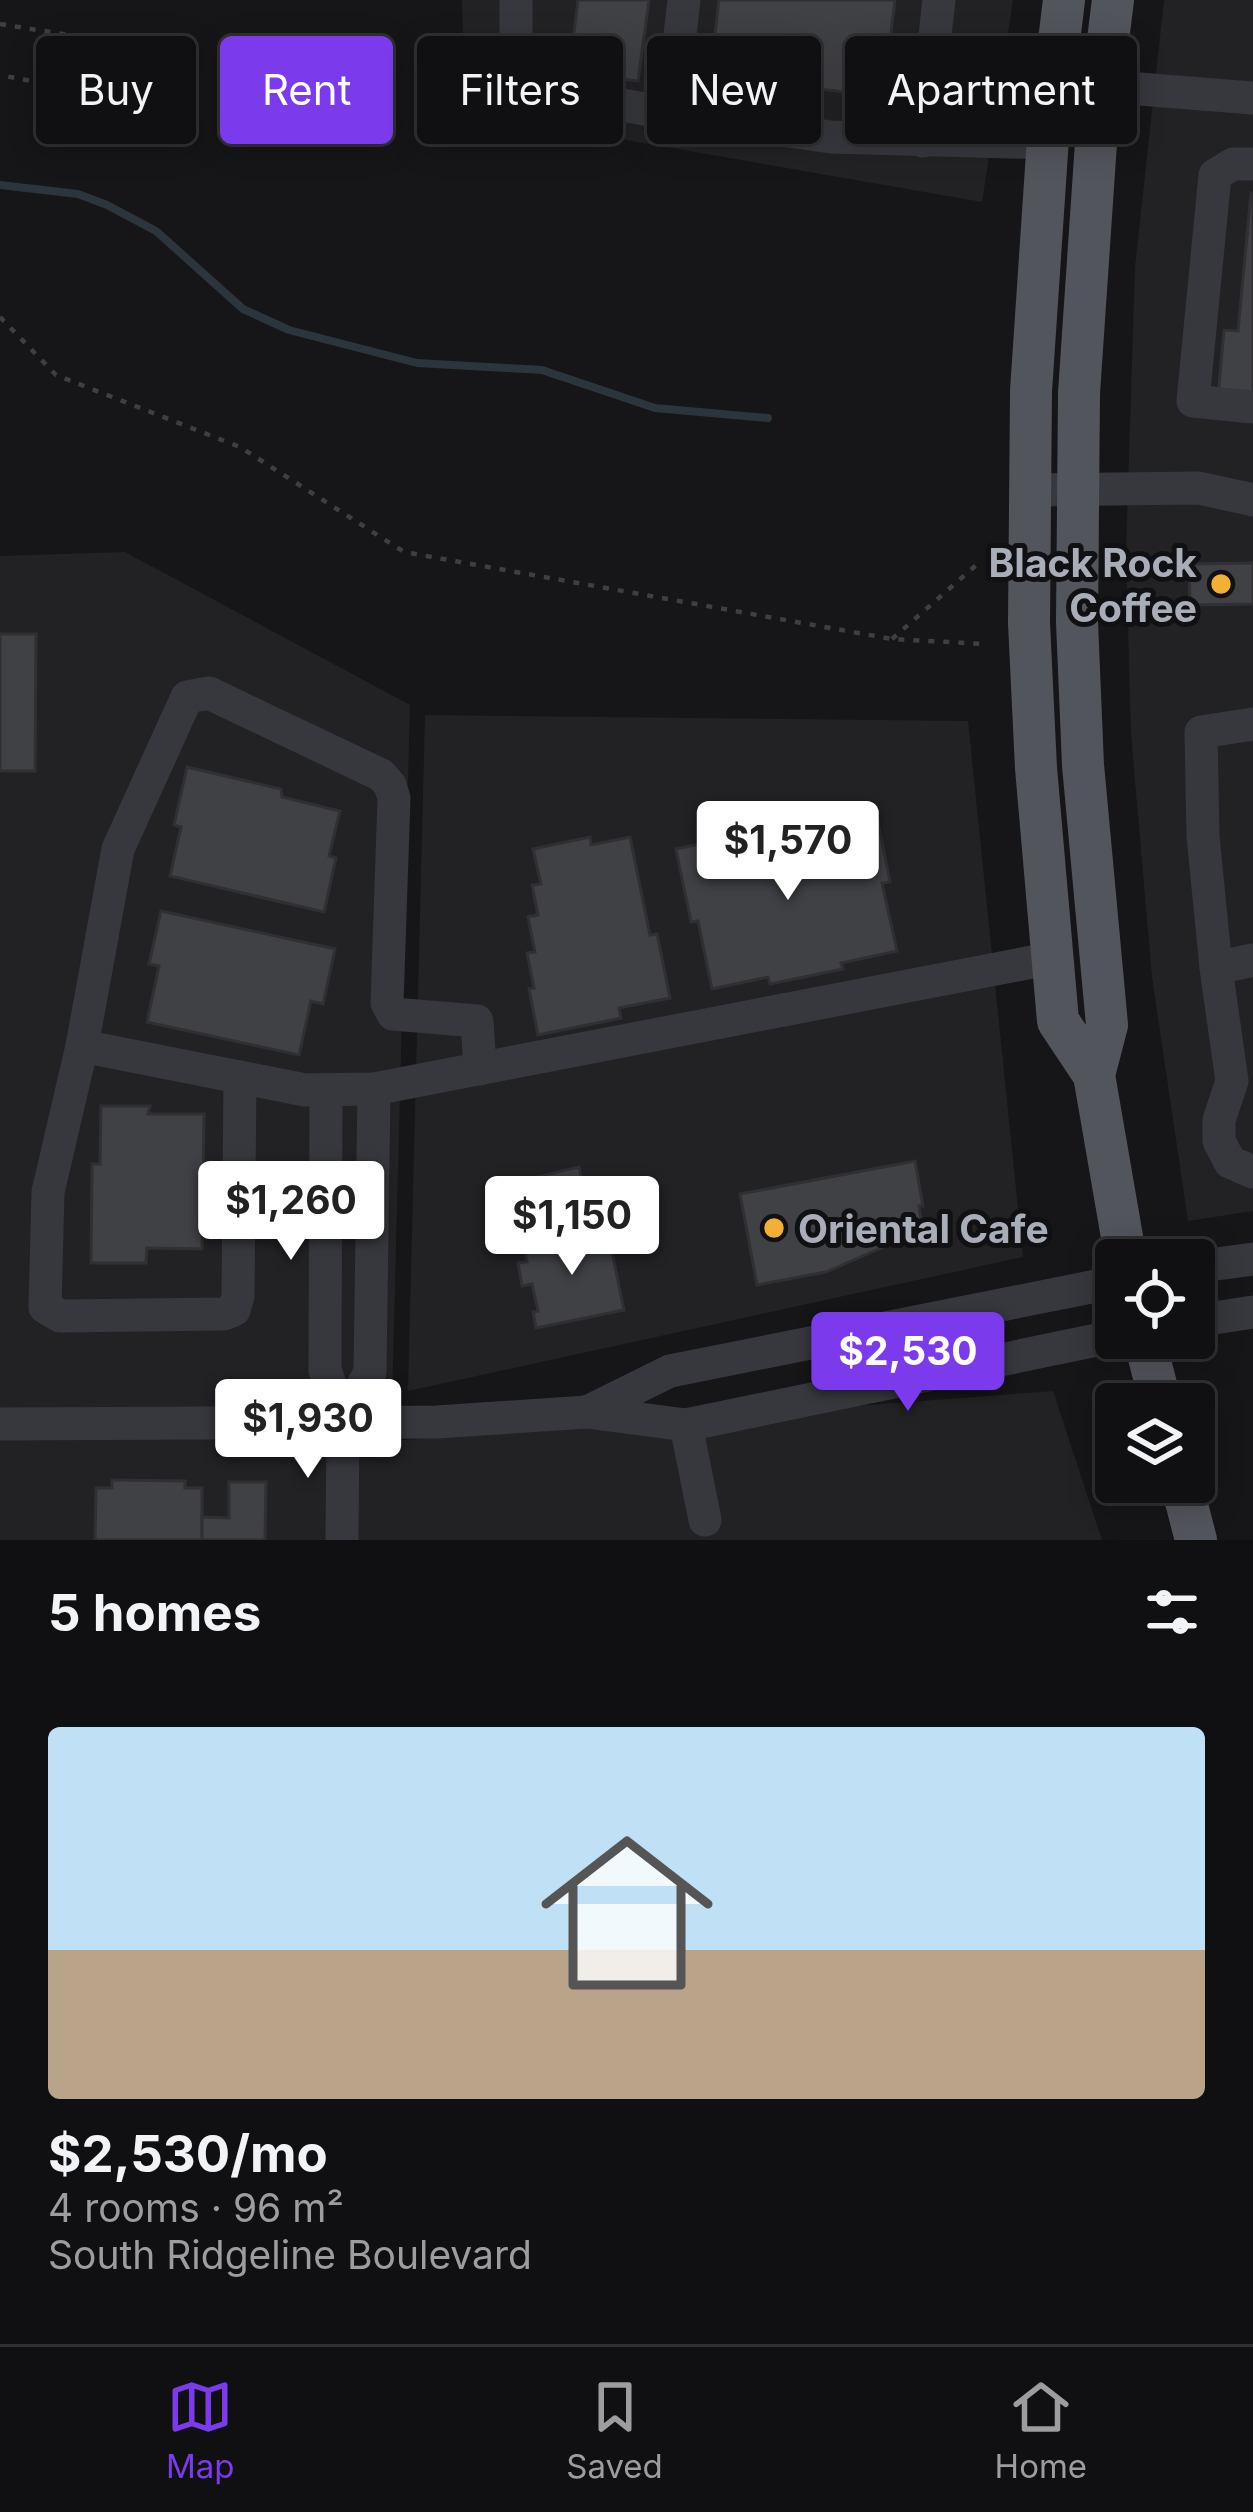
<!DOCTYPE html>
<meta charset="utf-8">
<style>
body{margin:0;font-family:Inter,sans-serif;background:#1e1e20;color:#f1f3f6;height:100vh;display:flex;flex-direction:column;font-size:45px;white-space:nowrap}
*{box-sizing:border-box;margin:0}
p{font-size:39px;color:#9c9d9f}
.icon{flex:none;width:66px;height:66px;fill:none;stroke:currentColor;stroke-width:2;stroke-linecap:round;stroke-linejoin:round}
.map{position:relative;height:1540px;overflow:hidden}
.details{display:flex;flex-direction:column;background:#101012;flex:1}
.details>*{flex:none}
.banner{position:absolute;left:36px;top:36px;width:1182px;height:108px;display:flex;gap:24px}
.tools{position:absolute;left:1095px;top:1239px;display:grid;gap:24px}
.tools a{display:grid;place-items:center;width:120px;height:120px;border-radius:12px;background:#101012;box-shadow:0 6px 30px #0003,0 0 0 3px #303032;font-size:60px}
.price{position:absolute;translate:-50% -102px;padding:0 27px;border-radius:12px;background:#fff;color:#222;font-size:39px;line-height:78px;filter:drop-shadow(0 3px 6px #0008)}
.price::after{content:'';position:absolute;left:50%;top:72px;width:36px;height:27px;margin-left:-18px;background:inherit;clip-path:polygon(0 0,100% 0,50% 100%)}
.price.current{background:#7c3aed;color:#fff}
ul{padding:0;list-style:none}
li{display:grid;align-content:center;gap:24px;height:636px;padding:0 48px}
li+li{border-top:3px solid #303032}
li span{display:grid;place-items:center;height:372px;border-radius:12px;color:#555}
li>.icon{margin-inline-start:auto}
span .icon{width:216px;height:216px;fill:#fffc;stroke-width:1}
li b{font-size:51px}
h2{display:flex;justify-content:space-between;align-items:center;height:144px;padding:0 48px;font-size:51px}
.tag{padding:0 42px;border-radius:12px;background:#101012;box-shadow:0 6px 30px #0003,0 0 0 3px #303032;font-size:42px;line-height:108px}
.tag.current{background:#7c3aed;color:#fff}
.tabs{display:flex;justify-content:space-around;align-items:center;height:168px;border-top:3px solid #303032;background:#101012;font-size:33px;color:#9c9d9f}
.tabs a{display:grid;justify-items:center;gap:6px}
.tabs .current{color:#7c3aed}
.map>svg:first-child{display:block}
</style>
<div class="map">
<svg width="1253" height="1540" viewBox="0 0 1253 1540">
<rect width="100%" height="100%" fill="#161618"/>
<g fill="#222225">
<path d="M462,0H1013L982,202L465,112Z"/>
<path d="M1164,0H1253V1211L1188,1221L1152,977L1131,734L1126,551L1135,267Z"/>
<path d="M125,552L410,705L391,1441L1053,1391L1102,1540H0V556Z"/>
<path d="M425,715L968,721L1023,1257L408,1391Z"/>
</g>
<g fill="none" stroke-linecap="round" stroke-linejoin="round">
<path stroke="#2c353c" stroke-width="8" d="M0,185L78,194L107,205L156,231L243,309L289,330L417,363L542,370L655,408L768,418"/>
</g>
<g fill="#404145" stroke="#303034" stroke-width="3">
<path d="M578,0H649L638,81L569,72Z"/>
<path d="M719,0H895L883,97L710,75Z"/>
<path d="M1251,193H1253V400L1218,396L1224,330L1238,331Z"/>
<path d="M1253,563V604L1190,605L1189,564Z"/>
<path d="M0,634H36L35,771H0Z"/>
<path d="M187,767L281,789L282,797L340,811L329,856L336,858L324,912L170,876L181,827L174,825Z"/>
<path d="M878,822L890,882L882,883L897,951L841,963L843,969L770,984L768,977L712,989L698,921L691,922L676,849L753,833L754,841L813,829L815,836Z"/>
<path d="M590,837L591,845L630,837L650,935L657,934L670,998L619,1008L621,1018L538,1035L529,989L534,988L527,953L535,952L528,917L538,915L532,885L541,884L533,849Z"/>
<path d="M161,911L335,949L323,1004L311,1001L299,1055L147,1022L159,966L149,964Z"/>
<path d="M101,1106H150L148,1114H204L202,1249L147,1248L146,1263H91L92,1164H100Z"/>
<path d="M915,1161L923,1206H919L921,1218L906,1237L826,1272L757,1285L740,1194Z"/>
<path d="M579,1167L583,1184L532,1196L528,1179Z"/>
<path d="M607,1228L624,1310L536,1328L533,1312L538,1311L532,1284L522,1286L518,1263L527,1262L524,1245Z"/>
<path d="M112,1480L185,1481V1488H202V1540H95L96,1488H112Z"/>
<path d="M229,1482H266L265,1540H202V1517L229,1518Z"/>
</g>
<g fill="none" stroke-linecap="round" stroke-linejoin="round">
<g stroke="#3d3f44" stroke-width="4.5" stroke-dasharray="6 9" stroke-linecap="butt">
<path d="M0,24L157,49L178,64L169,94L145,103L0,75"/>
<path d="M0,317L56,375L240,447L404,552L892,639L984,644"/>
<path d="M892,639L982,560"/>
</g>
<g stroke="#37383d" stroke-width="33">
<path d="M516,0V70L520,80L531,88L671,114"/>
<path d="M684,0L671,114L831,137L1048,143"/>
<path d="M1102,86L1253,98"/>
<path d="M923,141L939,0"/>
<path d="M1253,164H1233L1215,175L1193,401L1253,407"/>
<path d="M1030,490L1199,488L1253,500"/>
<path d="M1253,724L1201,732L1203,836L1216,968L1253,960"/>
<path d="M1216,968L1232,1081L1219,1120V1141L1230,1162L1253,1172"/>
<path d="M82,1046L305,1090L374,1089L1053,958"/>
<path d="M240,1077L238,1296L234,1310L224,1314L60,1316L45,1307L48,1192L82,1046L118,849L187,697L209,693L381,775L390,785L394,798L387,1003L393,1014L477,1021L480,1069"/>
<path d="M326,1090L325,1370L343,1422L342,1540"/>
<path d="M1194,1267L1253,1259"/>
<path d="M1194,1321L1253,1312"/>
<path d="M587,1412L670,1371L1116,1282"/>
<path d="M343,1422L370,1372L374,1089"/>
<path d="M0,1424L437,1422L587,1412L686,1425L1116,1336"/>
<path d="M686,1425L705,1520"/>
</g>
<g stroke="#53555c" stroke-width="42">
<path d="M1064,0L1049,123L1031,391L1029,623L1036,768L1058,1021L1094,1075"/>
<path d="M1113,0L1097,128L1079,393L1077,622L1083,765L1107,1025L1094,1075L1126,1260"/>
<path d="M1144,1338L1161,1404"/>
<path d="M1181,1482L1196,1540"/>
</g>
</g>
<g fill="#f2b134" stroke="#111113" stroke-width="4.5">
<circle cx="1221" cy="584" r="12"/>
<circle cx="774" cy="1228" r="12"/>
</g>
<g text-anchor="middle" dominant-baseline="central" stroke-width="10" stroke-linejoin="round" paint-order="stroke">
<g font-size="39" font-weight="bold" fill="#a8adb8" stroke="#111113" text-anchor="end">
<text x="1197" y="562">Black Rock<tspan x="1197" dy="45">Coffee</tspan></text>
<text x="798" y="1228" text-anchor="start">Oriental Cafe</text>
</g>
</g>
</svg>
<div class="tools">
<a><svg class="icon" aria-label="locate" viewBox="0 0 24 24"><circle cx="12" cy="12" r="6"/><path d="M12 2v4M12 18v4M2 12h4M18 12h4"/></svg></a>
<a><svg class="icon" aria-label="layers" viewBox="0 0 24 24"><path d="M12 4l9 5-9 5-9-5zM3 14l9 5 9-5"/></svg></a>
</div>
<b class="price" style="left:788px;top:903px">$1,570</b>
<b class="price" style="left:291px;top:1263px">$1,260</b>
<b class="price" style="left:572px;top:1278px">$1,150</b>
<b class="price current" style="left:908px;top:1414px">$2,530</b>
<b class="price" style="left:308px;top:1481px">$1,930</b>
<div class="banner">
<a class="tag">Buy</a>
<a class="tag current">Rent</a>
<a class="tag">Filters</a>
<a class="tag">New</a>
<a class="tag">Apartment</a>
</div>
</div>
<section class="details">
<h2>5 homes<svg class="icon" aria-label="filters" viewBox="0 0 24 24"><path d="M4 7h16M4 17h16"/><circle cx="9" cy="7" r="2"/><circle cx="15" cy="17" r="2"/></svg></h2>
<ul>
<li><span style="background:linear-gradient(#bfe0f5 60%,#b9a48a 0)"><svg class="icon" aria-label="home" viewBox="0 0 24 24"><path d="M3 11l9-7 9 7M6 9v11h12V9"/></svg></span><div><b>$2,530/mo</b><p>4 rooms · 96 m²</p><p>South Ridgeline Boulevard</p></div></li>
</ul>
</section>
<nav class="tabs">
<a class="current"><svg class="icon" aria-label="map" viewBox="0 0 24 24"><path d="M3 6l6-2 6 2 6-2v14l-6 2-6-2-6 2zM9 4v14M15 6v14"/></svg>Map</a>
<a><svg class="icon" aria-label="saved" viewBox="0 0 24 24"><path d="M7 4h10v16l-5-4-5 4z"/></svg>Saved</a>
<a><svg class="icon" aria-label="home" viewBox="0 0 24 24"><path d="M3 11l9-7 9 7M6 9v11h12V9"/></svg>Home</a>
</nav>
